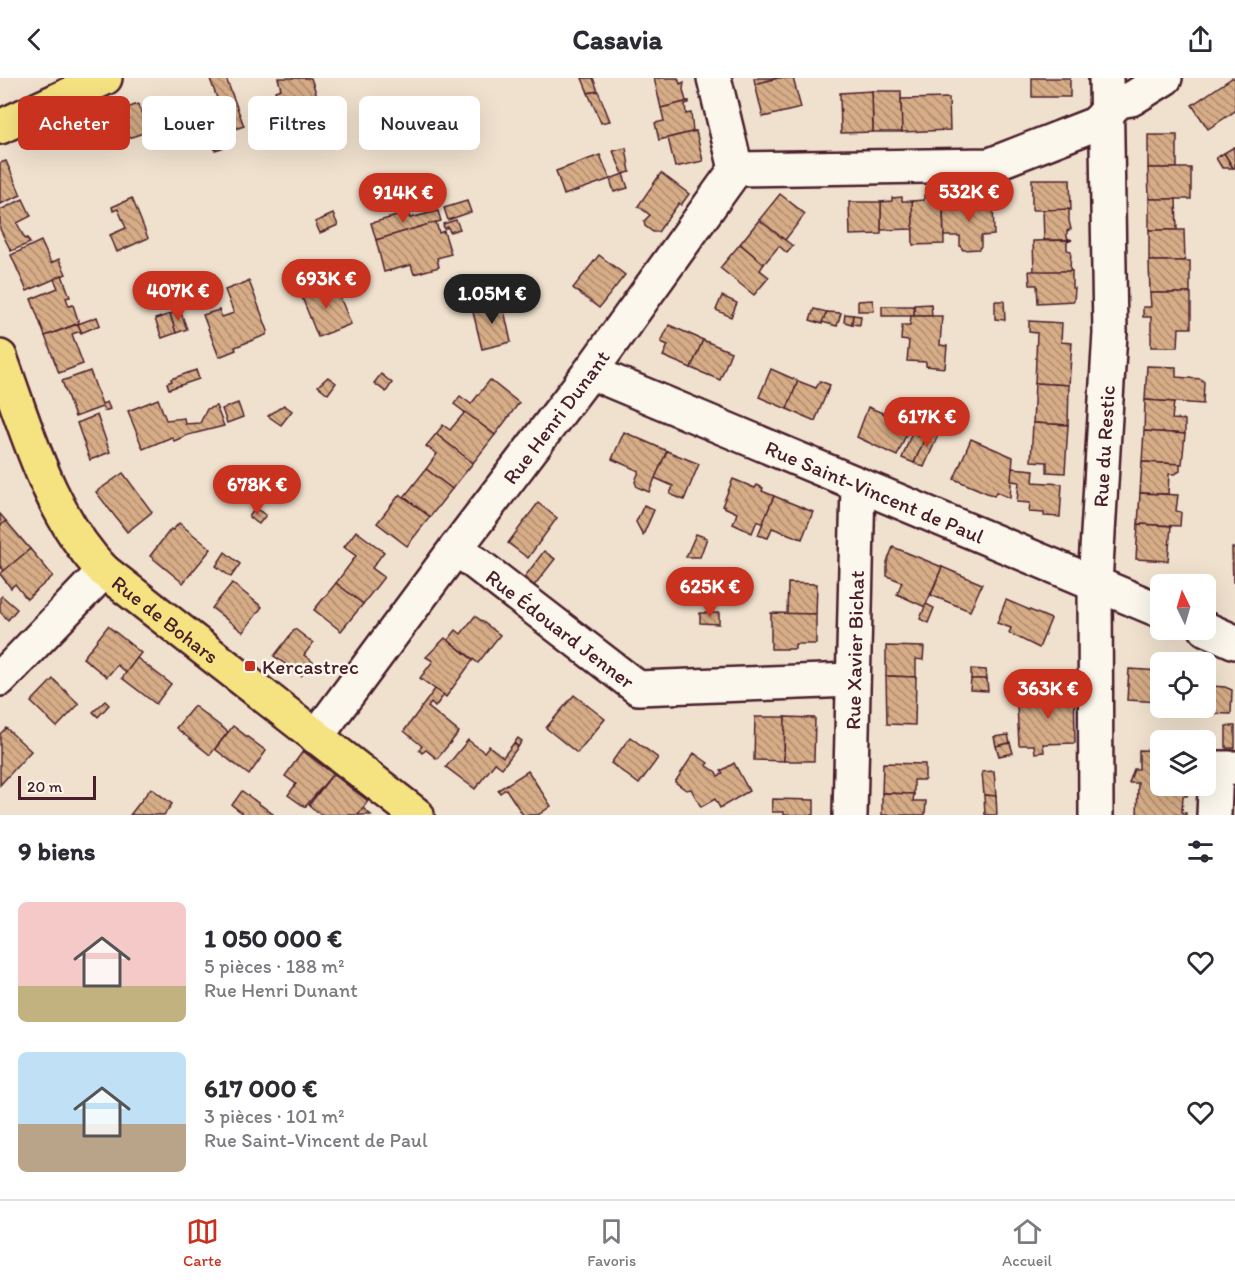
<!DOCTYPE html>
<html lang="fr">
<meta charset="utf-8">
<style>
body{margin:0;font-family:Itim,sans-serif;background:#f2f2f3;color:#2b2b33;height:100vh;display:flex;flex-direction:column;font-size:22px;white-space:nowrap}
*{box-sizing:border-box;margin:0}
p{font-size:20px;color:#7c7c81}
.icon{flex:none;width:33px;height:33px;fill:none;stroke:currentColor;stroke-width:2;stroke-linecap:round;stroke-linejoin:round}
.map{position:relative;height:737px;overflow:hidden}
.sheet{display:flex;flex-direction:column;background:#fff;flex:1}
.sheet>*{flex:none}
.banner{position:absolute;left:18px;top:18px;width:600px;height:54px;display:flex;gap:12px}
.needle{width:39px;rotate:355deg}
.controls{position:absolute;left:1150px;top:496px;display:grid;gap:12px}
.controls a{display:grid;place-items:center;width:66px;height:66px;border-radius:9px;background:#fff;box-shadow:0 6px 24px #0002;font-size:30px}
.scale{position:absolute;left:18px;bottom:15px;width:78px;box-sizing:border-box;padding-left:6px;border:3px solid #4a1f2b;border-top:0;font-size:16px;line-height:21px;white-space:nowrap;color:#4a1f2b;-webkit-text-stroke:4px #fbf7ec;paint-order:stroke}
.price{position:absolute;translate:-50% -51px;padding:0 14px;border-radius:21px;background:#c8321e;color:#fff;font-size:20px;line-height:39px;filter:drop-shadow(0 2px 3px #0008)}
.price::after{content:'';position:absolute;left:50%;top:36px;width:18px;height:14px;margin-left:-9px;background:inherit;clip-path:polygon(0 0,100% 0,50% 100%)}
.price.active{background:#222;color:#fff}
ul{padding:0;list-style:none}
li{display:flex;align-items:center;gap:18px;height:150px;padding:0 18px}
li span{display:grid;place-items:center;flex:none;width:168px;height:120px;border-radius:9px;color:#555}
li>.icon{margin-inline-start:auto}
span .icon{width:72px;height:72px;fill:#fffc;stroke-width:1}
li b{font-size:26px}
h2{display:flex;justify-content:space-between;align-items:center;height:72px;padding:0 18px;font-size:26px}
.chip{padding:0 21px;border-radius:9px;background:#fff;box-shadow:0 6px 24px #0002;font-size:21px;line-height:54px}
.chip.active{background:#c8321e;color:#fff}
header{display:flex;justify-content:space-between;align-items:center;height:78px;padding:0 18px;background:#fff;font-size:27px;font-weight:800}
.menu{display:flex;justify-content:space-around;align-items:center;height:84px;border-top:2px solid #e1e1e2;background:#fff;font-size:16px;color:#7c7c81}
.menu a{display:grid;justify-items:center;gap:3px}
.menu .active{color:#c8321e}
.map>svg:first-child{display:block}
</style>
<header><svg class="icon" aria-label="back" viewBox="0 0 24 24"><path d="M15 5l-7 7 7 7"/></svg>Casavia<svg class="icon" aria-label="share" viewBox="0 0 24 24"><path d="M12 15V3M7 8l5-5 5 5M5 13v7h14v-7"/></svg></header>
<div class="map">
<svg width="1235" height="737" viewBox="0 0 1235 737">
<defs>
<pattern id="building-back-hatch" width="6" height="6" patternUnits="userSpaceOnUse" patternTransform="scale(1.5)"><rect width="6" height="6" fill="#d6ad87"/><path d="M-1 5l2 2M0 0l6 6M5-1l2 2" fill="none" stroke="#b08c6f"/></pattern>
</defs>
<rect width="100%" height="100%" fill="#f0e1ce"/>
<filter id="ink" filterUnits="userSpaceOnUse"><feTurbulence type="fractalNoise" baseFrequency=".0167" numOctaves="2"/><feDisplacementMap in="SourceGraphic" scale="12" xChannelSelector="R" yChannelSelector="G"/><feConvolveMatrix kernelMatrix="1 2 1 2 8 2 1 2 1" color-interpolation-filters="sRGB"/></filter>
<g filter="url(#ink)">
<g fill="url(#building-back-hatch)" stroke="#4a1f2b" stroke-width="1.5">
<path d="M226,0L244,48L229,53L220,29L216,30L213,22L217,20L210,1Z"/>
<path d="M278,0H311L322,33L292,43L284,19L278,21L275,13L281,11Z"/>
<path d="M582,0H593L598,13L588,15Z"/>
<path d="M654,0H678L680,6L684,4L683,12L686,23H689L661,30Z"/>
<path d="M754,0H778L755,6Z"/>
<path d="M778,0H793L801,30L763,39L755,6Z"/>
<rect x="1032" y="0" width="38" height="19"/>
<path d="M1232,0H1235V33L1208,51L1192,27Z"/>
<path d="M598,13L610,43L601,45L588,15Z"/>
<path d="M872,13H901L902,54H873Z"/>
<path d="M872,13L873,54L841,55L840,15Z"/>
<path d="M949,20L950,52L902,54L901,21Z"/>
<path d="M689,23V25L685,26L686,36L691,35L693,53H696L659,62L655,45L664,43L661,30Z"/>
<path d="M138,26L148,53L116,65L106,38Z"/>
<path d="M220,48L228,68L215,72L207,52Z"/>
<path d="M696,53L703,83L675,89L668,60Z"/>
<rect x="1148" y="57" width="29" height="33"/>
<path d="M1234,69L1235,90H1233L1224,75Z"/>
<path d="M626,70L630,94L623,96L613,73Z"/>
<path d="M1224,75L1233,90H1222L1216,80Z"/>
<path d="M600,77L610,101L564,117L556,93Z"/>
<path d="M6,83L21,117L0,126V85Z"/>
<path d="M1148,90H1191V121H1149Z"/>
<path d="M661,95L689,116L681,127L679,125L658,154H653L645,148L644,143L650,137L638,128Z"/>
<path d="M623,96L628,110L614,114L610,101Z"/>
<path d="M1032,101H1070L1071,132H1032Z"/>
<path d="M780,116L805,136L785,162L759,142Z"/>
<path d="M924,117H932V123L943,122L944,166L913,167L912,123L924,122Z"/>
<path d="M902,119V123H912L913,151L881,152V124L892,123V120Z"/>
<path d="M132,120L148,160L117,174L110,157L126,150L118,131L113,133L112,129Z"/>
<path d="M23,121L31,138L17,145L25,161L27,160L30,165L11,173L0,151V132Z"/>
<path d="M1149,121H1176L1177,152H1149Z"/>
<path d="M467,123L471,134L448,142L444,130Z"/>
<path d="M849,124H881V156L850,157Z"/>
<path d="M993,125L994,157L981,158V168L979,171L963,172L960,168V158H944L943,127Z"/>
<path d="M1069,131V143L1071,151L1067,153V160L1072,162H1044L1043,132Z"/>
<path d="M438,133L441,143L376,162L371,145L408,135L410,140Z"/>
<path d="M333,136L338,147L320,155L315,144Z"/>
<path d="M456,142L460,151L450,154L448,149L444,151L443,146Z"/>
<path d="M759,142L793,168L787,175L779,168L764,186L740,166Z"/>
<path d="M436,144L439,155L444,153L451,176L437,180L439,189L414,196L411,187L384,194L376,162Z"/>
<path d="M1149,152H1184L1185,183H1149Z"/>
<path d="M1072,162L1067,164V172L1071,173L1070,192L1072,193L1034,194L1033,163Z"/>
<path d="M41,163L51,185L59,181L66,196L27,213L11,177Z"/>
<path d="M740,166L764,186L760,192L769,199L754,217L720,190Z"/>
<path d="M599,177L625,197L599,230L573,210Z"/>
<path d="M1149,183H1190V215H1150Z"/>
<path d="M1029,193H1072V210H1075L1074,223L1038,225L1037,207H1030Z"/>
<path d="M62,197L70,219L66,220L69,228L73,227L79,245L45,258L31,221L58,210L54,201Z"/>
<path d="M249,203L268,253L266,257L235,269L236,272L219,279L203,237L219,232L222,239L234,235L225,212Z"/>
<path d="M334,204L351,246L318,259L301,217Z"/>
<path d="M1150,215H1191V250H1179L1178,269H1151V239H1143V229H1151Z"/>
<path d="M722,218L737,225L731,239L716,232Z"/>
<path d="M873,222L874,233H858V223Z"/>
<path d="M502,223L511,264L482,271L472,230Z"/>
<path d="M995,223H1004L1005,242L995,241Z"/>
<path d="M931,226L932,238H914V227Z"/>
<rect x="882" y="228" width="32" height="10"/>
<path d="M814,231L827,234L822,246L810,242Z"/>
<path d="M180,232L187,251L176,255L170,236Z"/>
<path d="M827,234L841,235L837,248L822,244Z"/>
<path d="M170,236L176,255L162,260L155,241Z"/>
<path d="M845,236L853,237L852,246L844,244Z"/>
<path d="M853,237L861,238L860,247L852,246Z"/>
<path d="M911,238H942L940,267L947,268L945,290L926,288V284L907,283L909,263L901,262L902,247H910Z"/>
<path d="M97,239L100,247L81,255L78,246Z"/>
<path d="M1029,243L1062,245L1061,264L1072,265L1069,307L1035,305L1037,255L1029,254Z"/>
<path d="M78,246L81,253L72,256L83,286L59,295L45,258Z"/>
<path d="M669,247L703,262L691,290L663,278L668,267L661,264Z"/>
<path d="M703,262L731,274L720,302L691,290Z"/>
<path d="M1147,288L1176,289V299L1201,301L1204,304L1203,326L1145,322Z"/>
<path d="M771,291L798,303L787,331L759,319Z"/>
<path d="M196,292L199,301L169,311L167,305L172,303L171,301Z"/>
<path d="M90,293L102,326L107,324L110,331L104,333L102,329L75,339L62,303Z"/>
<path d="M381,296L392,305L386,314L374,305Z"/>
<path d="M328,299L336,305L328,316L318,308Z"/>
<path d="M490,302L519,325L495,357L454,326L460,318L471,326Z"/>
<path d="M798,303L816,310L820,303L830,307L815,343L787,331Z"/>
<path d="M1035,305L1069,307L1068,347L1033,345Z"/>
<path d="M158,321L166,342L184,340L185,346L200,345L207,331L216,328L224,348L188,357L174,363L172,359L143,371L128,333Z"/>
<path d="M1145,322L1174,324L1172,341L1185,342V356L1144,353Z"/>
<path d="M238,325L243,339L227,345L222,331Z"/>
<path d="M284,327L292,333L281,347L268,338Z"/>
<path d="M868,329L897,341L895,347L908,352L897,378L857,359Z"/>
<path d="M465,334L495,357L473,385L436,356L443,347L450,352Z"/>
<path d="M97,337L110,374L90,382L77,345Z"/>
<path d="M1033,345L1068,347L1065,395L1047,394V384L1031,383Z"/>
<path d="M929,351L939,355L924,389L914,385Z"/>
<path d="M1144,353L1185,356L1182,386L1142,384Z"/>
<path d="M624,354L667,373L649,414L637,409L635,404L639,393L612,381Z"/>
<path d="M912,354L925,360L914,385L902,380Z"/>
<path d="M436,356L473,385L452,411L426,391L437,376L426,368Z"/>
<path d="M971,361L1013,379L1010,420L996,414L994,418L954,401Z"/>
<path d="M667,373L699,386L684,422L670,416L673,408L655,400Z"/>
<path d="M1142,384L1180,386V393L1175,396H1169L1168,416L1140,415Z"/>
<path d="M1012,390L1034,392L1033,404L1062,406L1060,439L1044,438V435L1029,434L1030,425L1017,424L1019,404L1011,403Z"/>
<path d="M426,391L452,411L430,439L404,419Z"/>
<path d="M123,395L152,434L127,454L96,414Z"/>
<path d="M733,401L755,410L757,407L763,410L762,413L774,418L763,446L757,443L752,455L733,446L737,435L722,428Z"/>
<path d="M1140,415L1178,417L1176,433L1181,434L1180,448L1138,446Z"/>
<path d="M400,416L430,439L407,468L377,445Z"/>
<path d="M774,418L813,434L802,461L772,450L768,460L758,457Z"/>
<path d="M538,425L557,440L528,480L508,465Z"/>
<path d="M644,427L654,432L643,457L636,444Z"/>
<path d="M255,430L266,437L259,446L249,439Z"/>
<path d="M0,436L6,443L0,448Z"/>
<path d="M6,443L30,471L4,493L0,488V448Z"/>
<path d="M179,445L211,471L183,505L150,478L171,451L173,452Z"/>
<path d="M1138,446L1171,448L1168,483L1136,481Z"/>
<path d="M356,453L384,474L372,490L384,499L363,526L336,505L356,478L344,469Z"/>
<path d="M696,456L707,460L700,479H686Z"/>
<path d="M893,469L942,489L925,529L897,516L902,504L887,498V484Z"/>
<path d="M1232,470H1235V504H1233Z"/>
<path d="M30,471L53,498L27,521L15,506L11,510L0,496Z"/>
<path d="M544,473L555,481L533,509L523,501Z"/>
<path d="M225,474L240,486L231,499L216,488Z"/>
<path d="M942,489L982,506L970,533L931,517Z"/>
<path d="M232,505L262,529L243,554L212,530Z"/>
<path d="M336,505L363,526L341,553L314,532Z"/>
<path d="M788,505L817,506L816,536H787Z"/>
<path d="M2,518L17,531L8,542L0,534V520Z"/>
<path d="M1006,522L1051,541L1039,570L1009,555L1011,550L997,545Z"/>
<path d="M926,526L934,530L928,545L920,541Z"/>
<path d="M700,535H719V546L700,545Z"/>
<path d="M771,535L816,536V566H795V571H771Z"/>
<path d="M475,538L500,557L478,585L448,562L456,552L461,556Z"/>
<path d="M108,548L141,575L126,595L117,587L107,599L83,580Z"/>
<path d="M295,551L313,565L304,577L313,584L301,598L293,592L291,595L283,589L285,586L274,578Z"/>
<path d="M445,560L473,582L446,619L420,600L433,583L426,579Z"/>
<path d="M886,568L924,569L923,582L916,581V599L886,598Z"/>
<path d="M137,580L171,606L156,626L122,600Z"/>
<path d="M971,591L986,592L987,601H971Z"/>
<path d="M1129,591L1161,593V624L1127,622Z"/>
<path d="M886,598L916,599L915,647L887,646Z"/>
<path d="M53,601L79,626L57,649L31,624Z"/>
<path d="M971,601H987L988,613L970,612Z"/>
<path d="M1059,602H1074L1075,665L1043,666L1044,674L1035,675L1034,667H1019L1017,627L1020,625L1059,623Z"/>
<path d="M1206,603H1212V608L1225,609L1232,612L1231,636L1197,635V630H1206Z"/>
<path d="M435,611L444,617L435,629L431,625L428,629L459,654L437,681L426,672L422,675L419,672L422,668L404,653Z"/>
<path d="M574,617L605,641L577,675L546,650Z"/>
<path d="M105,623L109,627L98,639L93,634Z"/>
<path d="M194,628L228,654L210,677L176,650Z"/>
<path d="M755,639H785L784,683L754,682Z"/>
<path d="M785,639L815,640L814,683H784Z"/>
<path d="M233,648L266,673L249,697L215,671Z"/>
<rect x="1226" y="648" width="9" height="22"/>
<path d="M6,650L31,673L0,707V656Z"/>
<path d="M1008,657L1010,665L996,668L994,659Z"/>
<path d="M630,659L658,680L639,706L611,685Z"/>
<path d="M518,660L522,663L518,669L514,665Z"/>
<path d="M468,662L484,674L489,668L503,679L514,665L518,669L502,690L495,685L475,711L446,689Z"/>
<path d="M1010,665L1013,675L999,678L996,668Z"/>
<path d="M1139,672L1161,673V708H1190L1187,718H1183L1182,734L1186,735V737H1137L1138,705H1129L1134,691H1139Z"/>
<path d="M303,673L333,696L305,729L288,717L296,706L285,698Z"/>
<path d="M694,675L708,685L706,687L716,694L718,698L723,696L721,693L734,685L749,713L720,730L715,721L701,729L691,711L686,712L675,704Z"/>
<path d="M883,685L925,686V702H914V716L882,715Z"/>
<path d="M528,693L551,728L538,737H523L506,711L500,715L498,712Z"/>
<path d="M994,693L996,718L984,717L982,694Z"/>
<path d="M333,696L368,723L358,737H321L309,727Z"/>
<path d="M151,710L172,726L164,737H130Z"/>
<path d="M242,713L273,736L272,737H245L232,727Z"/>
<path d="M882,715L914,716L913,723H926L925,737H882Z"/>
<path d="M984,717L996,718L997,737H985Z"/>
<path d="M773,721L814,722V737H784V734H772Z"/>
<path d="M363,730L371,737H358Z"/>
</g>
<g fill="none" stroke-linecap="round" stroke-linejoin="round">
<defs>
<g id="minor">
<path d="M736,91L990,87L1095,46L1119,23L1131,21L1165,0"/>
<path id="s1" d="M590,294L1161,533"/>
<path id="s2" d="M456,470L638,610L852,602"/>
<path d="M1206,551L1235,564"/>
<path d="M0,601L104,493"/>
<path id="s3" d="M316,659L456,470L590,294L736,91L714,0"/>
<path id="s4" d="M850,737L858,407"/>
<path id="s5" d="M1096,737L1095,505L1110,255L1106,0"/>
<path d="M1214,737L1216,690H1235"/>
</g>
<g id="major">
<path d="M0,49L105,0"/>
<path id="s6" d="M0,279C27,352 49,437 104,493L417,737"/>
</g>
</defs>
<use href="#minor" stroke="#4a1f2b" stroke-width="38"/>
<use href="#major" stroke="#4a1f2b" stroke-width="38"/>
<use href="#minor" stroke="#fbf7ec" stroke-width="33"/>
<use href="#major" stroke="#f5e382" stroke-width="33"/>
</g>
</g>
<rect fill="#c8321e" stroke="#fbf7ec" stroke-width="2" x="244" y="582" width="12" height="12" rx="3"/>
<g text-anchor="middle" dominant-baseline="central" stroke-width="5" stroke-linejoin="round" paint-order="stroke">
<g font-size="21" fill="#4a1f2b" stroke="#fbf7ec">
<text stroke="none"><textPath href="#s3" startOffset="400">Rue Henri Dunant</textPath></text>
<text stroke="none"><textPath href="#s5" startOffset="369">Rue du Restic</textPath></text>
<text stroke="none"><textPath href="#s1" startOffset="309">Rue Saint-Vincent de Paul</textPath></text>
<text stroke="none"><textPath href="#s6" startOffset="318">Rue de Bohars</textPath></text>
<text stroke="none"><textPath href="#s2" startOffset="132">Rue Édouard Jenner</textPath></text>
<text stroke="none"><textPath href="#s4" startOffset="165">Rue Xavier Bichat</textPath></text>
</g>
<g font-size="21" fill="#4a1f2b" stroke="#fbf7ec" text-anchor="start">
<text x="262" y="588">Kercastrec</text>
</g>
</g>
</svg>
<div class="controls">
<a><svg class="needle" viewBox="-14 -14 28 28"><path d="M0-13l5 13h-10z" fill="#e53935"/><path d="M0 13l5-13h-10z" fill="#7c7c81"/></svg></a>
<a><svg class="icon" aria-label="locate" viewBox="0 0 24 24"><circle cx="12" cy="12" r="6"/><path d="M12 2v4M12 18v4M2 12h4M18 12h4"/></svg></a>
<a><svg class="icon" aria-label="layers" viewBox="0 0 24 24"><path d="M12 4l9 5-9 5-9-5zM3 14l9 5 9-5"/></svg></a>
</div>
<div class="scale">20 m</div>
<b class="price" style="left:969px;top:145px">532K €</b>
<b class="price" style="left:403px;top:146px">914K €</b>
<b class="price" style="left:326px;top:232px">693K €</b>
<b class="price" style="left:178px;top:244px">407K €</b>
<b class="price active" style="left:492px;top:247px">1.05M €</b>
<b class="price" style="left:927px;top:370px">617K €</b>
<b class="price" style="left:257px;top:438px">678K €</b>
<b class="price" style="left:710px;top:540px">625K €</b>
<b class="price" style="left:1048px;top:642px">363K €</b>
<div class="banner">
<a class="chip active">Acheter</a>
<a class="chip">Louer</a>
<a class="chip">Filtres</a>
<a class="chip">Nouveau</a>
</div>
</div>
<section class="sheet">
<h2>9 biens<svg class="icon" aria-label="filters" viewBox="0 0 24 24"><path d="M4 7h16M4 17h16"/><circle cx="9" cy="7" r="2"/><circle cx="15" cy="17" r="2"/></svg></h2>
<ul>
<li><span style="background:linear-gradient(#f6c9c9 70%,#c2b280 0)"><svg class="icon" aria-label="home" viewBox="0 0 24 24"><path d="M3 11l9-7 9 7M6 9v11h12V9"/></svg></span><div><b>1 050 000 €</b><p>5 pièces · 188 m²</p><p>Rue Henri Dunant</p></div><svg class="icon" aria-label="heart" viewBox="0 0 24 24"><path d="M12 20l-8-8c-3-5 5-10 8-4 3-6 11-1 8 4z"/></svg></li>
<li><span style="background:linear-gradient(#bfe0f5 60%,#b9a48a 0)"><svg class="icon" aria-label="home" viewBox="0 0 24 24"><path d="M3 11l9-7 9 7M6 9v11h12V9"/></svg></span><div><b>617 000 €</b><p>3 pièces · 101 m²</p><p>Rue Saint-Vincent de Paul</p></div><svg class="icon" aria-label="heart" viewBox="0 0 24 24"><path d="M12 20l-8-8c-3-5 5-10 8-4 3-6 11-1 8 4z"/></svg></li>
</ul>
</section>
<nav class="menu">
<a class="active"><svg class="icon" aria-label="map" viewBox="0 0 24 24"><path d="M3 6l6-2 6 2 6-2v14l-6 2-6-2-6 2zM9 4v14M15 6v14"/></svg>Carte</a>
<a><svg class="icon" aria-label="saved" viewBox="0 0 24 24"><path d="M7 4h10v16l-5-4-5 4z"/></svg>Favoris</a>
<a><svg class="icon" aria-label="home" viewBox="0 0 24 24"><path d="M3 11l9-7 9 7M6 9v11h12V9"/></svg>Accueil</a>
</nav>
